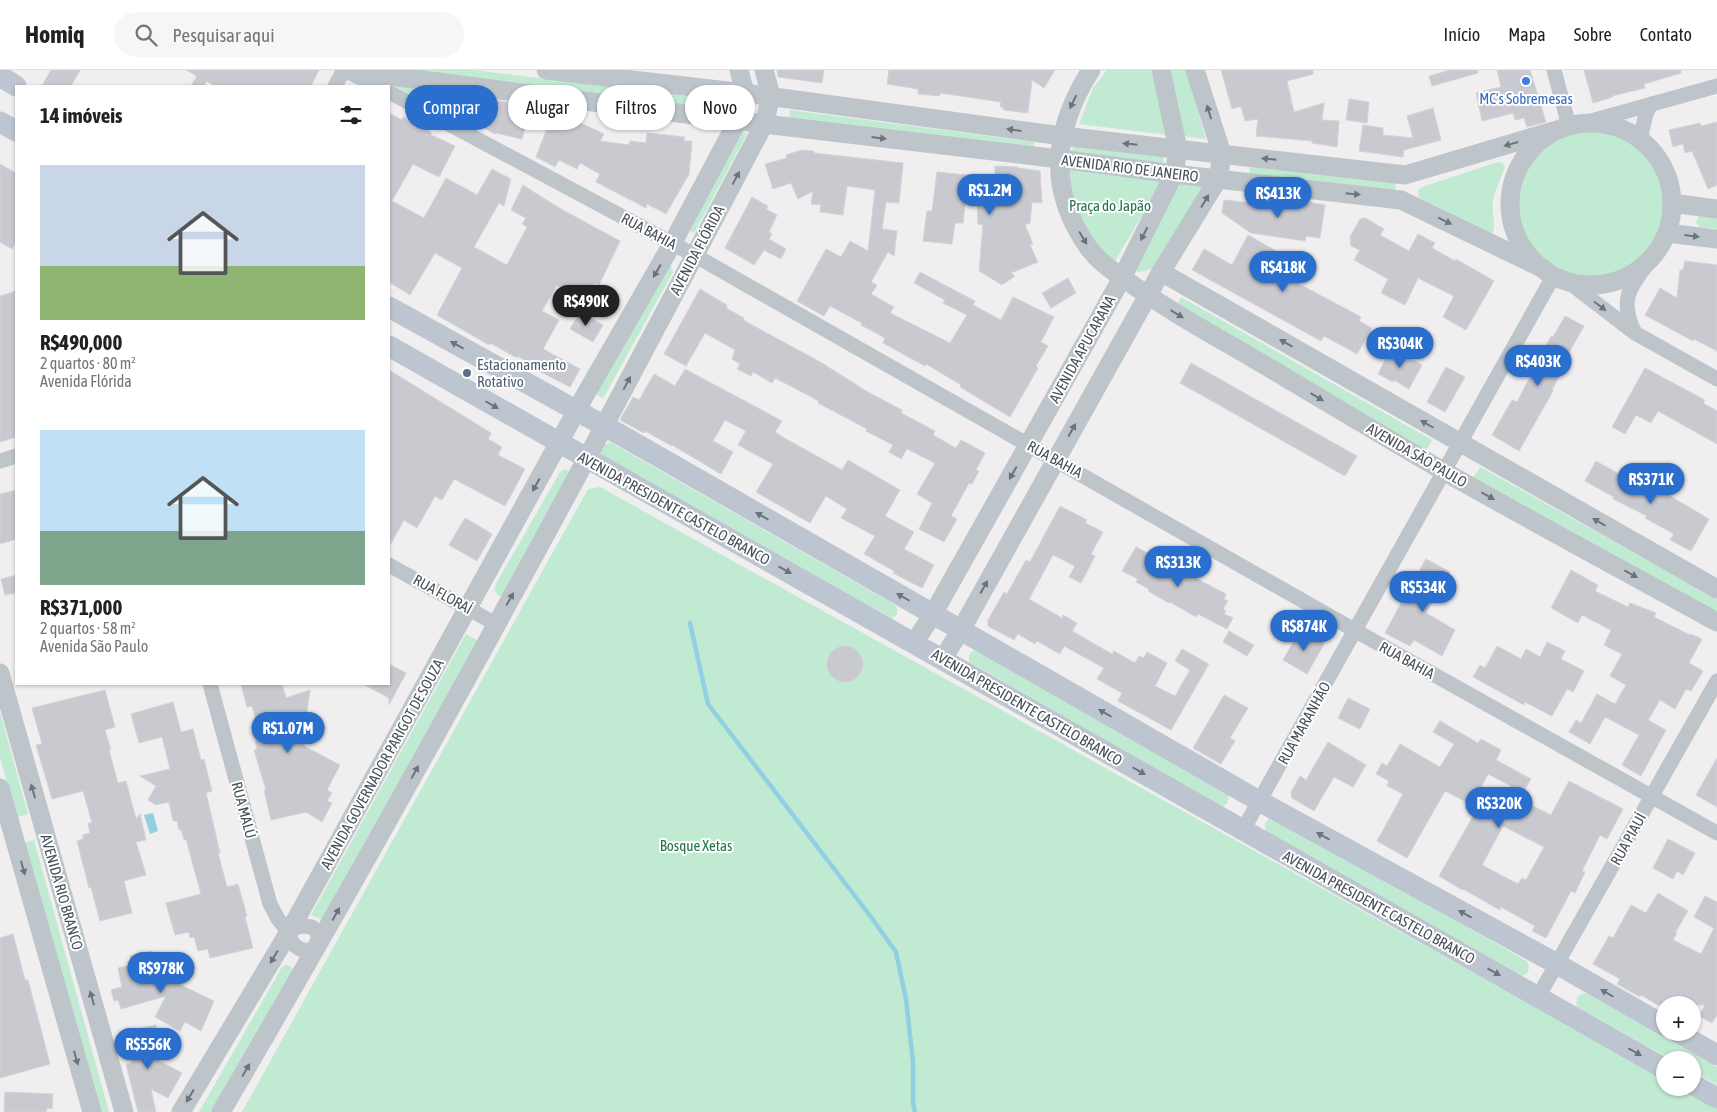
<!DOCTYPE html>
<html lang="pt">
<meta charset="utf-8">
<style>
body{margin:0;font-family:"Asap Condensed",sans-serif;background:#f6f6f6;color:#202124;height:100vh;display:flex;flex-direction:column;font-size:19px;white-space:nowrap}
*{box-sizing:border-box;margin:0}
p{font-size:16px;color:#757577}
.icon{flex:none;width:28px;height:28px;fill:none;stroke:currentColor;stroke-width:2;stroke-linecap:round;stroke-linejoin:round}
.map{position:relative;flex:1;overflow:hidden}
.details{position:absolute;left:15px;top:15px;width:375px;height:600px;display:flex;flex-direction:column;background:#fff;border-radius:0px;box-shadow:0 1px 4px #0004}
.details>*{flex:none}
.banner{position:absolute;left:405px;top:15px;width:475px;height:45px;display:flex;gap:10px}
.buttons{position:absolute;left:1656px;top:926px;display:grid;gap:10px}
.buttons a{display:grid;place-items:center;width:45px;height:45px;border-radius:50%;background:#fff;box-shadow:0 1px 4px #0004;font-size:25px}
.price{position:absolute;translate:-50% -42px;padding:0 11px;border-radius:18px;background:#2a6fcd;color:#fff;font-size:16px;line-height:32px;filter:drop-shadow(0 1px 2px #0008)}
.price::after{content:'';position:absolute;left:50%;top:30px;width:15px;height:11px;margin-left:-8px;background:inherit;clip-path:polygon(0 0,100% 0,50% 100%)}
.price.active{background:#222;color:#fff}
ul{padding:0;list-style:none}
li{display:grid;align-content:center;gap:10px;height:265px;padding:0 25px}
li span{display:grid;place-items:center;height:155px;border-radius:0px;color:#555}
li>.icon{margin-inline-start:auto}
span .icon{width:90px;height:90px;fill:#fffc;stroke-width:1}
li b{font-size:21px}
h2{display:flex;justify-content:space-between;align-items:center;height:60px;padding:0 25px;font-size:21px}
.tag{padding:0 18px;border-radius:22px;background:#fff;box-shadow:0 1px 4px #0004;font-size:18px;line-height:45px}
.tag.active{background:#2a6fcd;color:#fff}
header{display:flex;align-items:center;gap:30px;box-sizing:border-box;height:70px;padding:0 25px;background:#fff;border-bottom:1px solid #e0e0e0}
header strong{font-size:24px}
nav{display:flex;gap:28px;margin-inline-start:auto;font-size:18px}
.search{width:350px;height:45px;background:#f6f6f6;display:flex;align-items:center;gap:12px;box-sizing:border-box;padding:0 18px;border-radius:28px;color:#757577;font-size:19px}
.map>svg:first-child{display:block}
</style>
<header>
<strong>Homiq</strong>
<div class="search"><svg class="icon" aria-label="search" viewBox="0 0 24 24"><circle cx="10" cy="10" r="6"/><path d="M15 15l6 6"/></svg>Pesquisar aqui</div>
<nav><a>Início</a><a>Mapa</a><a>Sobre</a><a>Contato</a></nav>
</header>
<div class="map">
<svg width="1717" height="1042" viewBox="0 0 1717 1042">
<rect width="100%" height="100%" fill="#f0eeee"/>
<g fill="#c0ead1">
<path d="M388,0H474L718,30L717,40Z"/>
<path d="M1107,0H1151L1168,65L1079,54L1093,18Z"/>
<path d="M1165,0H1186L1206,69L1183,66Z"/>
<path d="M391,14L425,19L422,31Z"/>
<path d="M790,40L1034,72L1033,82L789,50Z"/>
<circle cx="1591" cy="134" r="75"/>
<path d="M740,60L747,64L694,163L685,158Z"/>
<path d="M1073,75L1164,85L1163,97L1072,87Z"/>
<path d="M1498,92L1503,93L1505,98C1500,109 1495,120 1493,132C1491,142 1497,155 1492,164L1419,128L1418,120L1422,117Z"/>
<path d="M1250,97L1396,112L1395,123L1248,108Z"/>
<path d="M1069,98L1165,108L1113,194C1096,173 1079,153 1071,126C1069,118 1070,107 1069,98Z"/>
<path d="M1175,111L1206,114L1158,197L1140,202L1123,198Z"/>
<path d="M1702,144L1717,146V159L1700,157L1696,153L1698,147Z"/>
<path d="M669,194L671,196L673,202L605,325L602,328L595,323Z"/>
<path d="M1181,227L1432,370L1426,381L1175,238Z"/>
<path d="M610,372L895,535L897,538V544L892,549L603,386L600,382L602,377Z"/>
<path d="M1480,397L1717,529V544L1473,408Z"/>
<path d="M565,399L571,402L503,527L498,525L494,520L496,514L560,402Z"/>
<path d="M600,417L1665,1009V1018H1681L1717,1038V1042H242L588,419Z"/>
<path d="M466,564L480,572L325,851L311,845Z"/>
<path d="M975,580L1228,724C1229,730 1228,734 1222,737L969,592V585L971,582Z"/>
<path d="M0,642L28,744L17,747L0,687Z"/>
<path d="M1269,748H1277L1527,891C1531,900 1528,905 1519,907L1266,763L1265,754Z"/>
<path d="M34,770L109,1042H99L23,773Z"/>
<path d="M286,895L290,896L293,899L216,1042H199L282,897Z"/>
<path d="M1586,923L1717,997V1015L1693,1001L1692,990H1672L1577,937C1575,929 1578,924 1586,923Z"/>
</g>
<g fill="#91d0e3">
<path d="M1299,182L1314,190L1307,202L1298,197L1301,192L1295,188Z"/>
<path d="M153,743L158,761L150,764L144,745Z"/>
</g>
<g fill="none" stroke-linecap="round" stroke-linejoin="round">
<path stroke="#91d0e3" stroke-width="4.5" d="M690,553L708,634L871,847L896,882L906,929L913,992V1032L915,1042"/>
</g>
<g fill="#c9cad0" stroke="#d2d4d9" fill-rule="evenodd">
<path d="M51,0H80L71,16H42Z"/>
<path d="M186,0H319L311,16H215L207,11L204,16H191L197,6Z"/>
<path d="M777,0H824L822,13L778,7Z"/>
<path d="M889,0H1055L1044,18L1032,10L1028,43L1004,40L1003,37H1000L1001,32L940,23V26L918,24V19L887,14Z"/>
<path d="M1221,0H1313V4L1287,11L1294,42L1324,33L1322,50L1339,51L1337,77L1312,73V71L1256,66L1258,49L1245,51L1241,36L1232,39Z"/>
<path d="M1450,0H1478V3L1432,16L1429,6Z"/>
<path d="M1497,0H1530L1546,52L1527,57L1524,48L1515,50L1513,43L1482,51L1476,23L1501,17Z"/>
<path d="M1584,0H1681V3L1644,14L1645,18L1612,26L1613,27L1593,33Z"/>
<path d="M446,24L507,32L531,38L522,69L496,63L495,64L445,35Z"/>
<path d="M1349,29L1369,32L1367,53L1346,50Z"/>
<path d="M1433,38L1441,70L1404,80L1403,87L1359,81L1363,55L1383,58V65L1413,68L1407,46Z"/>
<path d="M389,43L402,50L403,47L431,62V65L455,76L439,107L413,94L392,131L424,148L446,108L477,125L492,99L511,109L504,136L499,133L474,177L507,195L527,157L522,154L526,148L511,140L523,115L559,138L620,171L599,215L595,213L585,231L557,215L542,241L559,250L543,279L580,299L570,317L537,300L538,297L517,286V288L490,273L489,275L437,245L462,198L435,183L410,225L389,212Z"/>
<path d="M553,43L573,48L572,49L604,64L600,71L629,75L630,71L646,73L647,63L685,67L684,71H692L689,104L666,144L647,134L646,138L596,112L600,104L580,93L577,99L559,90L555,97L536,87Z"/>
<path d="M1717,52V115L1708,119L1692,81L1685,83L1683,74L1673,77L1669,60L1700,53L1701,56Z"/>
<path d="M802,80L814,81V83L903,93L899,133L886,132L882,159L897,161L894,186L888,182L871,212L877,215L871,224L894,237L890,243L950,273L967,245L943,233L945,230L914,213L920,202L975,231L973,235L1001,250L1013,227L1054,247L1041,272L1048,276L1036,296L1038,298L1010,347L960,317L961,315L926,294L925,296L883,273L885,268L861,255L862,253L830,236L824,246L797,231L826,179L841,187L850,171L868,181L875,120L847,116L843,145L820,142L821,135L811,134L813,121L798,129L791,113L773,119L765,94L787,88L786,85Z"/>
<path d="M0,94L16,103V171L12,179L0,172Z"/>
<path d="M995,96L1018,97V98L1040,101L1042,133L1032,132L1030,153L1025,155L1033,174L1030,175L1038,192L1011,203L1015,206L1002,215L979,201L983,155L978,154L977,127H966L963,153H955L952,174L923,171L927,141H932L937,102L995,108Z"/>
<path d="M752,127L768,136L766,139L777,145L769,162L772,164L769,169L786,179L781,189L764,180L754,195L725,178Z"/>
<path d="M1224,130L1254,133L1255,131L1293,139L1295,130L1325,135L1320,168L1306,166L1305,171L1251,163L1222,143Z"/>
<path d="M1365,148L1384,159L1380,165L1409,181L1418,164L1435,173L1432,178L1455,191L1456,189L1494,211L1466,260L1443,247L1454,226L1418,208L1405,235L1381,223L1388,209L1354,190L1360,180L1351,176L1350,167L1360,149Z"/>
<path d="M1248,165L1297,193L1295,198L1304,203L1299,214L1361,247L1359,251L1372,258L1357,284L1324,266L1321,271L1192,200L1204,179L1232,195Z"/>
<path d="M1685,191L1717,195V281L1694,269L1693,271L1645,245L1660,218L1677,228L1680,200H1683Z"/>
<path d="M1068,208L1076,223L1051,238L1042,223Z"/>
<path d="M700,219L727,235L726,238L744,248L743,250L822,293L866,321L902,340L901,343L935,361L933,365L956,378L961,370L985,383L976,400L979,401L972,414L969,413L951,446L957,449L944,472L919,459L932,433L917,424L935,393L907,379L901,389L889,382L893,375L866,361L867,359L818,333L819,331L775,308L772,313L753,302L751,306L737,299L740,294L732,289L735,280L705,263L686,296L664,284Z"/>
<path d="M16,221V367L0,372V226Z"/>
<path d="M580,242L603,255L593,272L570,259Z"/>
<path d="M1565,246L1584,256L1561,297L1563,298L1552,320L1553,321L1519,381L1492,365L1512,330L1517,332L1551,266L1553,267Z"/>
<path d="M1391,278L1422,295L1409,319L1394,310L1393,312L1378,304Z"/>
<path d="M1191,293L1357,386L1345,406L1180,313Z"/>
<path d="M1446,297L1465,307L1445,342L1427,332Z"/>
<path d="M1645,298L1705,330L1703,333L1717,341V374L1658,341L1651,353L1636,345L1625,364L1612,357Z"/>
<path d="M685,299L782,351L775,362L786,369L842,400L848,390L900,420L885,446L914,462L904,479L934,495L922,518L893,503L894,501L864,484L875,466L841,448L847,439L826,426L810,453L756,422L773,394L738,375L746,361L725,350L713,371L733,382L721,404L672,375V376L645,361L644,363L620,350L633,327L639,330L654,304L675,316Z"/>
<path d="M389,300L491,363L488,369L502,377L498,385L525,399L505,436L454,409L442,430L435,426L417,458L404,450L389,477Z"/>
<path d="M1596,391L1624,407L1627,402L1639,409L1635,415L1657,426L1660,420L1709,449L1691,481L1670,470L1674,464L1645,448L1647,446L1613,429L1614,427L1585,411Z"/>
<path d="M16,420V469L0,474V424Z"/>
<path d="M1060,436L1087,450L1085,453L1103,462L1091,484L1095,486L1081,513L1069,507L1075,496L1053,485L1029,529L1062,548L1063,545L1077,553L1072,561L1112,584L1114,581L1135,593L1139,586L1144,588L1147,582L1167,593L1155,616L1175,626L1190,600L1175,591L1182,579L1209,594L1171,660L1118,631L1122,623L1097,609L1104,598L1064,576L1060,584L1037,571L1035,574L1018,564L1014,570L988,556V550L1004,522L1007,524L1026,490L1030,492Z"/>
<path d="M465,448L492,464L477,491L449,475Z"/>
<path d="M1136,477L1226,524L1224,529L1228,531L1223,539L1226,541L1224,544L1233,548L1227,559L1198,544L1196,547L1170,532L1169,533L1148,521L1149,519L1136,512L1138,509L1122,501Z"/>
<path d="M1426,489L1450,502L1426,543L1455,560L1442,586L1414,570L1410,576L1385,563L1401,533L1404,535L1421,505L1418,503Z"/>
<path d="M1571,500L1598,515L1595,521L1628,537L1630,533L1656,543L1654,547L1690,565L1691,564L1702,569L1689,593L1703,601L1691,621L1686,619L1675,639L1660,630L1648,650L1666,660L1641,706L1622,695L1639,665L1605,647L1590,674L1569,662L1576,650L1581,653L1597,624L1615,634L1626,615L1610,606L1622,584L1604,575L1611,560L1582,545L1578,553L1551,538Z"/>
<path d="M16,505V523L5,525L1,509Z"/>
<path d="M1300,560L1324,574L1307,604L1283,590Z"/>
<path d="M1229,561L1254,575L1247,586L1223,572Z"/>
<path d="M1547,572L1565,581L1561,589L1584,601L1573,622L1567,619L1552,646L1525,632L1524,635L1473,607L1480,595L1485,598L1497,576L1521,589L1526,579L1540,587Z"/>
<circle cx="845" cy="594" r="18"/>
<path d="M389,594L406,603L389,635V628L363,614H389Z"/>
<path d="M241,614H282L286,628L310,620L303,670L305,669L304,676L340,695L327,720L332,723L327,731L332,733L322,752L306,742L271,750L264,720H266L254,680L257,679L255,671L261,669L252,636L247,637Z"/>
<path d="M105,620L115,657L105,660L111,680H109L118,713L126,711L136,749L140,744L146,770L136,772L146,805L124,811L132,843L100,851L91,817L89,818L77,771L83,769V765L90,763L88,753H92L83,721L52,729L36,675L42,674L32,638Z"/>
<path d="M1224,625L1248,638L1230,668L1235,671L1221,694L1193,678Z"/>
<path d="M1348,628L1370,639L1360,659L1338,648Z"/>
<path d="M173,632L181,662L193,659L201,690L204,689L212,721L206,723L220,783H218L227,817L238,814L247,846L245,847L253,878L210,888L208,879L198,881L194,867L190,868L189,862L175,865L166,833L201,824L186,769L184,770L181,759L179,760L177,751H173L169,732L156,735L148,730L156,716L140,706L170,699L162,667L139,673L131,644Z"/>
<path d="M1440,651L1478,673L1481,669L1501,680L1496,690L1531,709L1519,729L1551,745L1569,711L1623,739L1607,769L1600,765L1582,801L1585,802L1575,823L1571,821L1546,868L1532,861L1535,856L1501,837L1500,840L1463,819L1462,820L1439,806L1480,734L1497,742L1511,716L1488,704L1477,725L1479,726L1474,736L1445,721L1407,788L1377,771L1403,724L1387,716L1389,711L1376,704L1382,693L1387,696L1400,674L1440,697L1454,674L1433,662ZM1503,756L1544,777L1526,810L1522,808L1518,814L1482,795Z"/>
<path d="M1328,672L1366,695L1353,717L1334,707L1314,741L1292,728L1291,722L1300,706L1306,710Z"/>
<path d="M1717,688V737L1696,725Z"/>
<path d="M1668,769L1695,783L1683,805L1677,801L1673,809L1653,798Z"/>
<path d="M1658,823L1688,841L1675,863H1677L1673,870L1701,884L1714,858L1694,847L1705,826L1717,832V945L1712,953L1699,946L1705,935H1658L1641,925L1640,927L1617,914L1620,909L1593,894L1609,866L1613,868L1631,835L1646,843Z"/>
<path d="M13,864L25,910H28L50,994L0,1008V868Z"/>
<path d="M152,881L154,889L157,888L162,906L214,931L201,961L185,952L180,961L155,947L166,926L121,939L118,930L114,931L111,920L122,917L118,898L132,895L130,886Z"/>
<path d="M156,955L157,973L137,979L182,1003L168,1028L151,1019L156,1042H138L126,994L132,993L124,962Z"/>
<path d="M5,1022L53,1024L52,1039L47,1038L46,1042H4Z"/>
</g>
<g fill="none" stroke-linecap="round" stroke-linejoin="round">
<g stroke="#bdc5cb" stroke-width="15">
<path d="M1554,0L1569,56"/>
<path d="M351,3L376,16"/>
<path d="M335,16L344,0"/>
<path d="M389,22L694,185L1356,561L1717,763"/>
<path d="M1584,53L1717,16"/>
<path d="M1640,69L1646,44L1651,34"/>
<path d="M1566,210L1635,263L1717,309"/>
<path d="M1634,261C1617,225 1634,213 1655,184"/>
<path d="M0,391L16,386"/>
<path d="M389,495L496,554"/>
<path d="M210,614L270,834L278,849L289,862"/>
<path d="M1243,760L1554,205"/>
<path d="M304,856L312,857L318,863V877C304,885 291,878 289,862L296,857Z"/>
<path d="M1538,927L1717,611"/>
</g>
<g stroke="#bdc5cb" stroke-width="19">
<path d="M344,0L764,54L1060,89L1174,104L1401,130L1544,199"/>
<path d="M546,0L745,23L1062,66L1405,105L1557,60"/>
<path d="M1091,0C1054,58 1046,118 1088,177C1098,191 1110,199 1123,208C1163,237 1206,261 1249,286C1314,324 1379,364 1445,402C1535,453 1626,502 1717,552"/>
<path d="M435,46L433,26L439,12"/>
<circle cx="1591" cy="134" r="81"/>
<path d="M1672,133L1717,139"/>
<path d="M1667,163L1717,169"/>
<path d="M1161,202L1717,519"/>
<path d="M914,573L933,544L1122,208L1174,104L1178,79L1161,0"/>
<path d="M942,590L961,560L1161,202L1218,109L1222,84L1195,0"/>
<path d="M0,603L124,1042"/>
<path d="M0,718L92,1042"/>
<path d="M181,1042L289,862L584,327L672,174L738,50L745,23L739,0"/>
<path d="M221,1042C353,817 479,589 602,360C657,258 710,156 764,54L771,26L764,0"/>
</g>
<g stroke="#bdc6d0" stroke-width="21">
<path d="M0,6L16,16"/>
<path d="M0,52L16,61"/>
<path d="M389,237L626,368L1259,731L1557,894L1665,956"/>
<path d="M389,276L1665,999"/>
<path d="M1677,962L1717,985"/>
<path d="M1692,1014L1717,1028"/>
</g>
</g>
<defs><path id="oneway-solid" d="M-6-.8H1V-3.2L6.5 0L1 3.2V.8H-6Z" transform="scale(1.25)"/></defs>
<g fill="#6b747b">
<use href="#oneway-solid" transform="translate(1073 32) rotate(115)"/>
<use href="#oneway-solid" transform="translate(1209 42) rotate(-107)"/>
<use href="#oneway-solid" transform="translate(1014 60) rotate(-172)"/>
<use href="#oneway-solid" transform="translate(879 68) rotate(7)"/>
<use href="#oneway-solid" transform="translate(1130 74) rotate(-174)"/>
<use href="#oneway-solid" transform="translate(1511 74) rotate(164)"/>
<use href="#oneway-solid" transform="translate(1269 89) rotate(-174)"/>
<use href="#oneway-solid" transform="translate(736 108) rotate(-62)"/>
<use href="#oneway-solid" transform="translate(1353 124) rotate(6)"/>
<use href="#oneway-solid" transform="translate(1205 131) rotate(-59)"/>
<use href="#oneway-solid" transform="translate(1445 151) rotate(26)"/>
<use href="#oneway-solid" transform="translate(1144 164) rotate(117)"/>
<use href="#oneway-solid" transform="translate(1692 166) rotate(7)"/>
<use href="#oneway-solid" transform="translate(1083 168) rotate(59)"/>
<use href="#oneway-solid" transform="translate(657 201) rotate(120)"/>
<use href="#oneway-solid" transform="translate(1600 236) rotate(37)"/>
<use href="#oneway-solid" transform="translate(1177 244) rotate(31)"/>
<use href="#oneway-solid" transform="translate(1286 273) rotate(-150)"/>
<use href="#oneway-solid" transform="translate(627 313) rotate(-62)"/>
<use href="#oneway-solid" transform="translate(1317 327) rotate(31)"/>
<use href="#oneway-solid" transform="translate(1427 354) rotate(-150)"/>
<use href="#oneway-solid" transform="translate(1072 360) rotate(-61)"/>
<use href="#oneway-solid" transform="translate(1013 403) rotate(120)"/>
<use href="#oneway-solid" transform="translate(536 415) rotate(119)"/>
<use href="#oneway-solid" transform="translate(1488 426) rotate(29)"/>
<use href="#oneway-solid" transform="translate(1599 452) rotate(-150)"/>
<use href="#oneway-solid" transform="translate(1631 504) rotate(29)"/>
<use href="#oneway-solid" transform="translate(984 517) rotate(-61)"/>
<use href="#oneway-solid" transform="translate(510 529) rotate(-61)"/>
<use href="#oneway-solid" transform="translate(415 702) rotate(-61)"/>
<use href="#oneway-solid" transform="translate(33 721) rotate(-106)"/>
<use href="#oneway-solid" transform="translate(23 798) rotate(74)"/>
<use href="#oneway-solid" transform="translate(336 844) rotate(-61)"/>
<use href="#oneway-solid" transform="translate(274 887) rotate(121)"/>
<use href="#oneway-solid" transform="translate(92 928) rotate(-106)"/>
<use href="#oneway-solid" transform="translate(76 988) rotate(74)"/>
<use href="#oneway-solid" transform="translate(246 1000) rotate(-60)"/>
<use href="#oneway-solid" transform="translate(190 1026) rotate(121)"/>
</g>
<g fill="#6b747d">
<use href="#oneway-solid" transform="translate(457 275) rotate(-151)"/>
<use href="#oneway-solid" transform="translate(492 335) rotate(30)"/>
<use href="#oneway-solid" transform="translate(762 446) rotate(-150)"/>
<use href="#oneway-solid" transform="translate(785 500) rotate(29)"/>
<use href="#oneway-solid" transform="translate(903 527) rotate(-150)"/>
<use href="#oneway-solid" transform="translate(1105 643) rotate(-150)"/>
<use href="#oneway-solid" transform="translate(1139 701) rotate(30)"/>
<use href="#oneway-solid" transform="translate(1323 766) rotate(-151)"/>
<use href="#oneway-solid" transform="translate(1465 844) rotate(-151)"/>
<use href="#oneway-solid" transform="translate(1494 902) rotate(29)"/>
<use href="#oneway-solid" transform="translate(1607 923) rotate(-150)"/>
<use href="#oneway-solid" transform="translate(1635 982) rotate(29)"/>
</g>
<circle fill="#3f7fe0" stroke="#fff" stroke-width="2" cx="1526" cy="11" r="5"/>
<circle fill="#5c6f8a" stroke="#fff" stroke-width="2" cx="467" cy="303" r="5"/>
<g text-anchor="middle" dominant-baseline="central" stroke-width="4" stroke-linejoin="round" paint-order="stroke">
<g font-size="15" fill="#366cbe" stroke="#fff">
<text x="1526" y="28">MC’s Sobremesas</text>
</g>
<g font-size="15" fill="#485159" stroke="#fff">
<text transform="translate(1130 98) rotate(7)">AVENIDA RIO DE JANEIRO</text>
<text transform="translate(649 161) rotate(28)">RUA BAHIA</text>
<text transform="translate(697 180) rotate(-62)">AVENIDA FLÓRIDA</text>
<text transform="translate(1082 279) rotate(-61)">AVENIDA APUCARANA</text>
<text transform="translate(1417 385) rotate(30)">AVENIDA SÃO PAULO</text>
<text transform="translate(1055 389) rotate(29)">RUA BAHIA</text>
<text transform="translate(674 438) rotate(29)">AVENIDA PRESIDENTE CASTELO BRANCO</text>
<text transform="translate(443 524) rotate(29)">RUA FLORAÍ</text>
<text transform="translate(1407 590) rotate(29)">RUA BAHIA</text>
<text transform="translate(1027 637) rotate(30)">AVENIDA PRESIDENTE CASTELO BRANCO</text>
<text transform="translate(1304 653) rotate(-61)">RUA MARANHÃO</text>
<text transform="translate(382 694) rotate(-61)">AVENIDA GOVERNADOR PARIGOT DE SOUZA</text>
<text transform="translate(244 740) rotate(75)">RUA MALÚ</text>
<text transform="translate(1628 769) rotate(-61)">RUA PIAUÍ</text>
<text transform="translate(62 822) rotate(74)">AVENIDA RIO BRANCO</text>
<text transform="translate(1379 837) rotate(29)">AVENIDA PRESIDENTE CASTELO BRANCO</text>
</g>
<g font-size="15" fill="#20734b" stroke="#fff">
<text x="1110" y="135">Praça do Japão</text>
<text x="696" y="775">Bosque Xetas</text>
</g>
<g font-size="15" fill="#4e5e75" stroke="#fff" text-anchor="start">
<text x="477" y="294">Estacionamento<tspan x="477" dy="17">Rotativo</tspan></text>
</g>
</g>
</svg>
<div class="buttons">
<a>+</a>
<a>−</a>
</div>
<b class="price" style="left:990px;top:146px">R$1.2M</b>
<b class="price" style="left:1278px;top:149px">R$413K</b>
<b class="price" style="left:1283px;top:223px">R$418K</b>
<b class="price active" style="left:586px;top:257px">R$490K</b>
<b class="price" style="left:1400px;top:299px">R$304K</b>
<b class="price" style="left:1538px;top:317px">R$403K</b>
<b class="price" style="left:1651px;top:435px">R$371K</b>
<b class="price" style="left:1178px;top:518px">R$313K</b>
<b class="price" style="left:1423px;top:543px">R$534K</b>
<b class="price" style="left:1304px;top:582px">R$874K</b>
<b class="price" style="left:288px;top:684px">R$1.07M</b>
<b class="price" style="left:1499px;top:759px">R$320K</b>
<b class="price" style="left:161px;top:924px">R$978K</b>
<b class="price" style="left:148px;top:1000px">R$556K</b>
<div class="banner">
<a class="tag active">Comprar</a>
<a class="tag">Alugar</a>
<a class="tag">Filtros</a>
<a class="tag">Novo</a>
</div>
<section class="details">
<h2>14 imóveis<svg class="icon" aria-label="filters" viewBox="0 0 24 24"><path d="M4 7h16M4 17h16"/><circle cx="9" cy="7" r="2"/><circle cx="15" cy="17" r="2"/></svg></h2>
<ul>
<li><span style="background:linear-gradient(#c9d6e8 65%,#8fb573 0)"><svg class="icon" aria-label="home" viewBox="0 0 24 24"><path d="M3 11l9-7 9 7M6 9v11h12V9"/></svg></span><div><b>R$490,000</b><p>2 quartos · 80 m²</p><p>Avenida Flórida</p></div></li>
<li><span style="background:linear-gradient(#bfe0f5 65%,#7fa58c 0)"><svg class="icon" aria-label="home" viewBox="0 0 24 24"><path d="M3 11l9-7 9 7M6 9v11h12V9"/></svg></span><div><b>R$371,000</b><p>2 quartos · 58 m²</p><p>Avenida São Paulo</p></div></li>
</ul>
</section>
</div>
